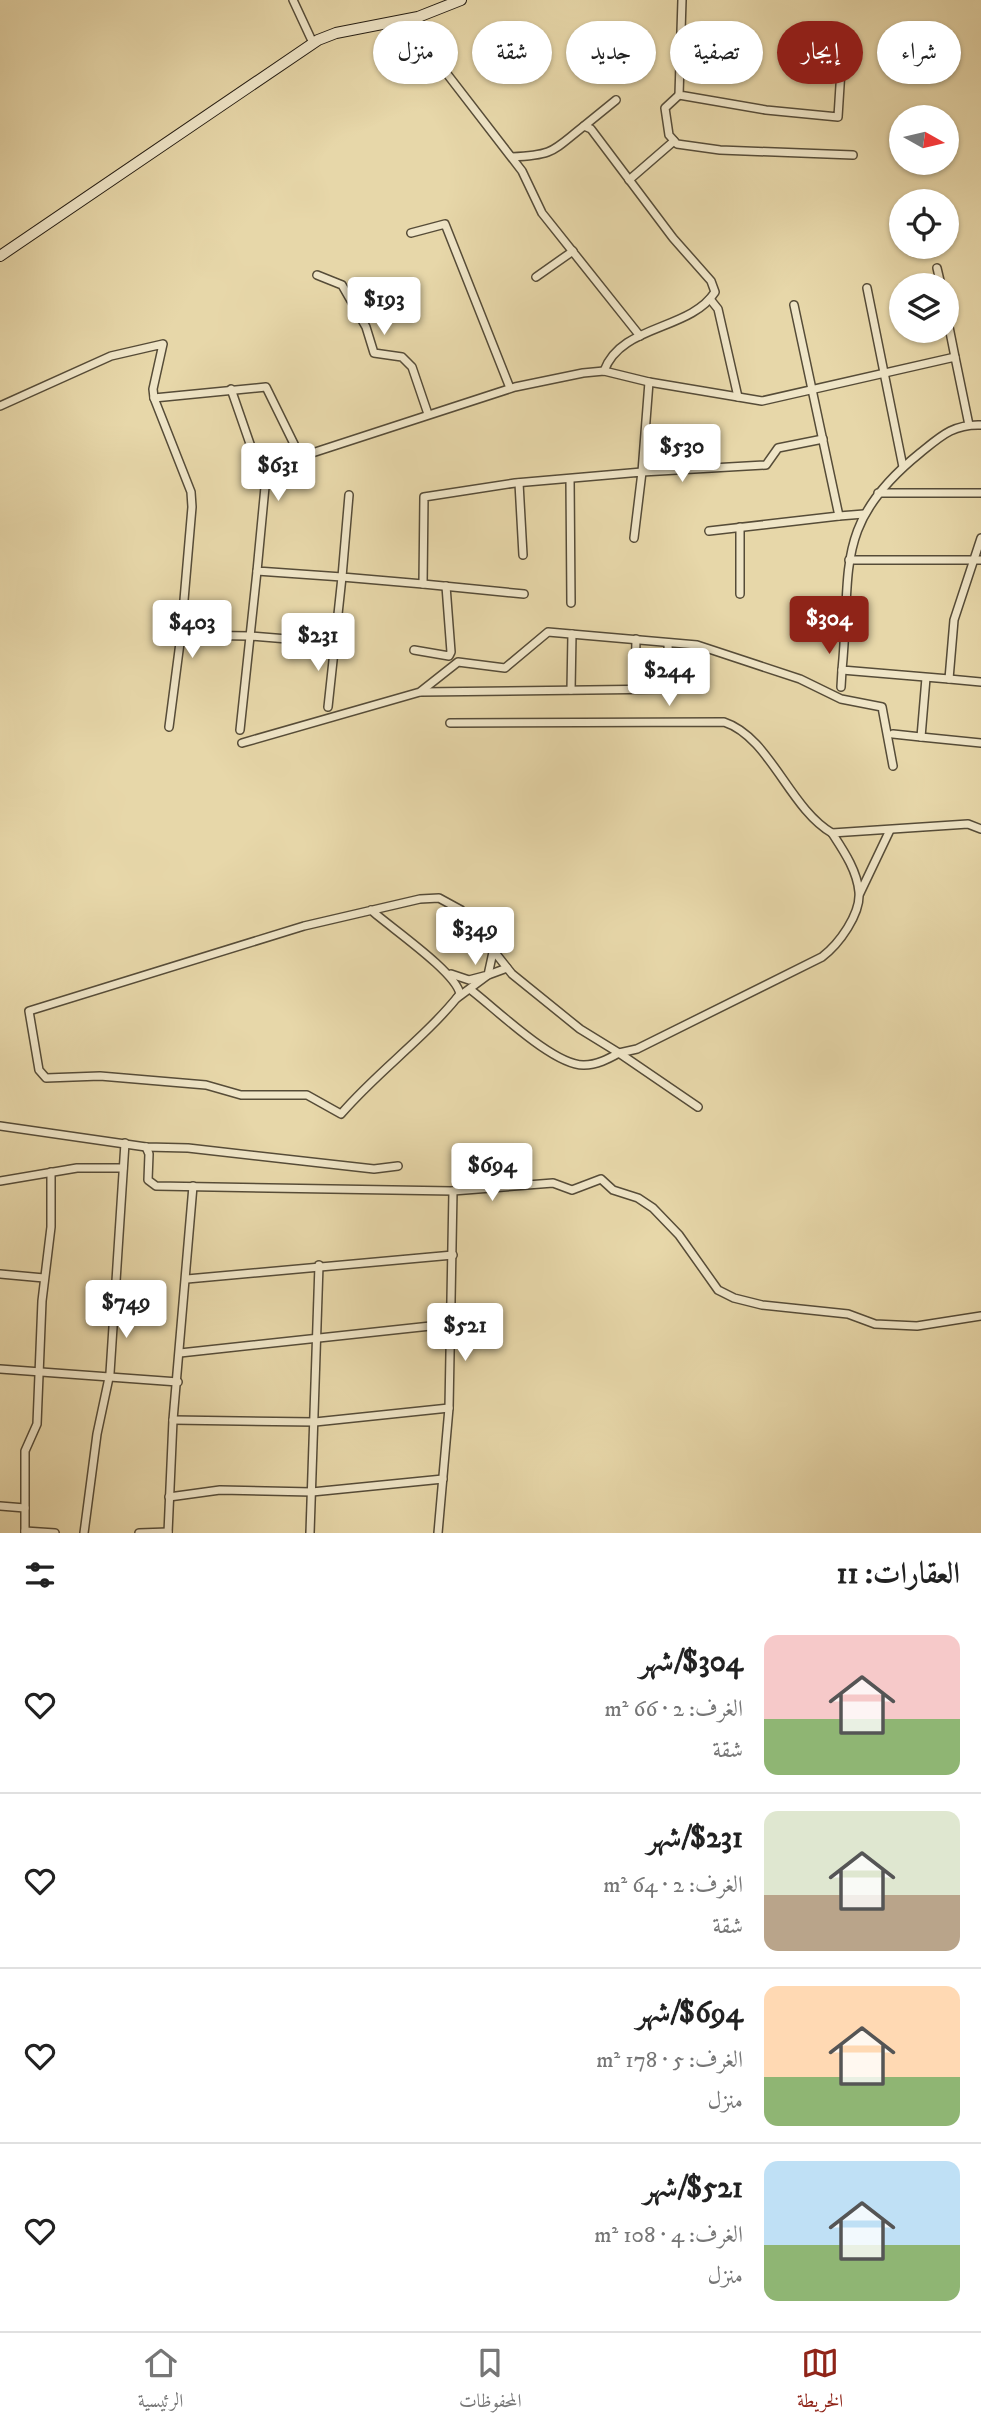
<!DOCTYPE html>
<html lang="ar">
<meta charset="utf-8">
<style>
body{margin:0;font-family:"IM FELL DW Pica",Amiri,serif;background:#f2f2f2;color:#222;direction:rtl;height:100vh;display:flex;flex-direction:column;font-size:26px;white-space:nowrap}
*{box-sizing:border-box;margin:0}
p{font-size:23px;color:#767676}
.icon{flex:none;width:38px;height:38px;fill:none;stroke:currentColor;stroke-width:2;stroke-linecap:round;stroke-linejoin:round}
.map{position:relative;height:1533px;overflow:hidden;direction:ltr}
.drawer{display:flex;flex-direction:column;background:#fff;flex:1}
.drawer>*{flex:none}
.hud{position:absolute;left:21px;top:21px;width:940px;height:63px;direction:rtl;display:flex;gap:14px}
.needle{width:46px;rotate:98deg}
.tools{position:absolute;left:889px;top:105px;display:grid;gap:14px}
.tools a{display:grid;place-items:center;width:70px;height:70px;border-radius:50%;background:#fff;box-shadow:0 2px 5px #0004;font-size:35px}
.price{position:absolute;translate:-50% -60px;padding:0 16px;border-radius:7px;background:#fff;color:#222;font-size:23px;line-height:46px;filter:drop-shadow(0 2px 4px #0008)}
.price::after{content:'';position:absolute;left:50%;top:42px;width:21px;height:16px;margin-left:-10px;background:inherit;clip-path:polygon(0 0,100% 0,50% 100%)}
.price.selected{background:#8f2418;color:#fff}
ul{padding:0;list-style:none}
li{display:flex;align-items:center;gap:21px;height:175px;padding:0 21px}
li+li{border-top:2px solid #e0e0e0}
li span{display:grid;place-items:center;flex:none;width:196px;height:140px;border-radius:14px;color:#555}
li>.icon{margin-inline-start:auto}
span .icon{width:84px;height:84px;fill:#fffc;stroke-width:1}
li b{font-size:30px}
h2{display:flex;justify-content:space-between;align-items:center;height:84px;padding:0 21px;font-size:30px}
.pill{padding:0 24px;border-radius:32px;background:#fff;box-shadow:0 2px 5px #0004;font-size:24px;line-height:63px}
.pill.selected{background:#8f2418;color:#fff}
.menu{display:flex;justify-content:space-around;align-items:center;height:98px;border-top:2px solid #e0e0e0;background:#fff;font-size:19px;color:#767676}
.menu a{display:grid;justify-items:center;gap:4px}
.menu .selected{color:#8f2418}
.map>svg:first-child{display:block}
</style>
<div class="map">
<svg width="981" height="1533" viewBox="0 0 981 1533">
<rect width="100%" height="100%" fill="#e7d7a9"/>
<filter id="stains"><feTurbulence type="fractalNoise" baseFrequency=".00286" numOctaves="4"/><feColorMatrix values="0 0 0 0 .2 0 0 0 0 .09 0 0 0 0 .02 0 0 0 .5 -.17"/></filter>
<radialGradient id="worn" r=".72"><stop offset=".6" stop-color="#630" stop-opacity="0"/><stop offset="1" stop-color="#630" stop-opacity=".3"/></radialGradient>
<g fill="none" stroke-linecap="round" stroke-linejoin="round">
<defs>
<g id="street">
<path d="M293,0L313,43"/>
<path d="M682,0L679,95L766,110L838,117L842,54"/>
<path d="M418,17L424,44L522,171L542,213L640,336"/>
<path d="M401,21L421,42"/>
<path d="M679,95L665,108L669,135L677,144L720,150L853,155"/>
<path d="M584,126L616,100"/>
<path d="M512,157C555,155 552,151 584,126L591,129L673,238L711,281L715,292C690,331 621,324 604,371"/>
<path d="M629,180L674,141"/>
<path d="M411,233L445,224L510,388"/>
<path d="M937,268L941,285"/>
<path d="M317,275L342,285L366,327L374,353L402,357L412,367L428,414"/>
<path d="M536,277L573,251"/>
<path d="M867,288L903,467"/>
<path d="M710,299L718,309L738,397"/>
<path d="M947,317L955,357"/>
<path d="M649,382L642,472L766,465L778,448L823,439"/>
<path d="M231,389L265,487L257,571L342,577L328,707"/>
<path d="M154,398L266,387L295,446L306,455L515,387L583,373L604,371L649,382L762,401L955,357L969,425"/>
<path d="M0,406L111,356L163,344L153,389L154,398L191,492L192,507L181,635"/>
<path d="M981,425C953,424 941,436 920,453C832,524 852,569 842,670L949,679L954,620L981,538"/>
<path d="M570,479L571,603"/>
<path d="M519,483L523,555"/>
<path d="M878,493H981"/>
<path d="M349,495L342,577L423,584L424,497L515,483L642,472L634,538"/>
<path d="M839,516L864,514"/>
<path d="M740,527V594"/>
<path d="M709,531L839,516L794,305"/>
<path d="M849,560H981"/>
<path d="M423,584L524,594"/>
<path d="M414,650L449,656L451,652L446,586"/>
<path d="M926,678L921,737L981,743"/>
<path d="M949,679L981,682"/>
<path d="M841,687L842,670"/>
<path d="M635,689L636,639"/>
<path d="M571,690L572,634"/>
<path d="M421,692L669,689L668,643"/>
<path d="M450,723L724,722C770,737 789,808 832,833"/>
<path d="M169,727L181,635L250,636L336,643"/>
<path d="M240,730L257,571"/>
<path d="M893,734L921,737"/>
<path d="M242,743L420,692L458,662L505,668L548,632L697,645L800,679L841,699L882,707L893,766"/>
<path d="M860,893L890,830"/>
<path d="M371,910C391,928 456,972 460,994C425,1038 378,1071 341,1114L307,1095H241L206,1085L100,1076L46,1078L39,1070L29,1011L304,926L420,899L439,898L461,910L512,974L580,1029L619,1053L637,1049L822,957C839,944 861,914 859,892C857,870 843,850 832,833L968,824L981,829"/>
<path d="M451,974L469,980L488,975L493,952"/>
<path d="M471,990C496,1009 554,1066 584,1065C597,1065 608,1059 619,1053L698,1107"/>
<path d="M457,998L488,975L507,968"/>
<path d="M0,1126L146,1147L188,1148L374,1169L398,1166"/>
<path d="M146,1147L149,1154L148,1180L156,1186L453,1191L553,1183L572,1190L601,1179L613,1190L638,1198L653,1208L679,1235L718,1290L734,1298L762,1305L848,1314L875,1324L917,1326L981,1316"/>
<path d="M0,1181L77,1168H123"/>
<path d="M0,1274L44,1278"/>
<path d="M187,1279L453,1255"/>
<path d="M180,1353L477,1321"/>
<path d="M0,1369L178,1382"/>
<path d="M173,1420L315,1422L449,1408"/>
<path d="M169,1497L220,1490L312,1492L443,1479"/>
<path d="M0,1506L25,1508"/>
<path d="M25,1531L55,1533"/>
<path d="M25,1533V1451L37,1424L42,1301L51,1227V1172"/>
<path d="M84,1533L97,1434L110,1373L125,1143"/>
<path d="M139,1533L168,1532"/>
<path d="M168,1533L173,1420L193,1186"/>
<path d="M310,1533L319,1265"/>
<path d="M438,1533L449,1408L453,1191"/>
</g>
<path id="secondary" d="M0,256L318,40L336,33L418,17L461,0"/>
</defs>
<use href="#street" stroke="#564c38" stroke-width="10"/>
<use href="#secondary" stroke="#251d13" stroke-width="12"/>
<use href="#street" stroke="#efe5c7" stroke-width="7"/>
<use href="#secondary" stroke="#efe5c7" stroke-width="10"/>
</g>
<rect width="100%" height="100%" filter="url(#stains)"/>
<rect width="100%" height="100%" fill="url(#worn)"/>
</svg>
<div class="tools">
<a><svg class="needle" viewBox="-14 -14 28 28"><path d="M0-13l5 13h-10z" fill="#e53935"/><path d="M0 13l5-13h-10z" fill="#767676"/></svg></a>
<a><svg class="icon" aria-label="locate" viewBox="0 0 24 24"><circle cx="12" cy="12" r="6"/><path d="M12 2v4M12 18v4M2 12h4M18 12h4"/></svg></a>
<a><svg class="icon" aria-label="layers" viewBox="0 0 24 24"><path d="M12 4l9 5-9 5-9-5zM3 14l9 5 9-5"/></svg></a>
</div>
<b class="price" style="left:384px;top:337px">$193</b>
<b class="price" style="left:682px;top:484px">$530</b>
<b class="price" style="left:278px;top:503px">$631</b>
<b class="price selected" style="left:829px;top:656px">$304</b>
<b class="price" style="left:192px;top:660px">$403</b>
<b class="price" style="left:318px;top:673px">$231</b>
<b class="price" style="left:669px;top:708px">$244</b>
<b class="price" style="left:475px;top:967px">$349</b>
<b class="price" style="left:492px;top:1203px">$694</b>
<b class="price" style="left:126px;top:1340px">$749</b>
<b class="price" style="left:465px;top:1363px">$521</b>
<div class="hud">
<a class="pill">شراء</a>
<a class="pill selected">إيجار</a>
<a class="pill">تصفية</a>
<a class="pill">جديد</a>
<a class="pill">شقة</a>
<a class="pill">منزل</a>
</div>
</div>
<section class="drawer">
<h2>العقارات: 11<svg class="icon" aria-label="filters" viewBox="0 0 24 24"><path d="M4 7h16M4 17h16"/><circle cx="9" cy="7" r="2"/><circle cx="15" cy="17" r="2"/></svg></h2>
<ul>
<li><span style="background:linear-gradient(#f6c9c9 60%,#8fb573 0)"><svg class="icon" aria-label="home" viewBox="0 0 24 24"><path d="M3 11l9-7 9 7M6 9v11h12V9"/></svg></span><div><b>$304/شهر</b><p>الغرف: 2 · 66 m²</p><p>شقة</p></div><svg class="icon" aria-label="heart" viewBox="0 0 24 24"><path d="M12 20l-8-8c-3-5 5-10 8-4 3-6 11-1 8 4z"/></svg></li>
<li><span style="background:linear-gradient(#dfe7d0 60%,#b9a48a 0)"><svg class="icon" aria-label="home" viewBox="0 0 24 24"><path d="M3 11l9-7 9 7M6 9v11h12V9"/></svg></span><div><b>$231/شهر</b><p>الغرف: 2 · 64 m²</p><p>شقة</p></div><svg class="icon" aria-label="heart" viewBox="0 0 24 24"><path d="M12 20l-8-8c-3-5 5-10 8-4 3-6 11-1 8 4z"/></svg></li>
<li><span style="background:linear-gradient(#ffd9b3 65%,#8fb573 0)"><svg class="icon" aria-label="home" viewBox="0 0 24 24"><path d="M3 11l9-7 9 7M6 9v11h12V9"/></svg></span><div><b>$694/شهر</b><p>الغرف: 5 · 178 m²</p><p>منزل</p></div><svg class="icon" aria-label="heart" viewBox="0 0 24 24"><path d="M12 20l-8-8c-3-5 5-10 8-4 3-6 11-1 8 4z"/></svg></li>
<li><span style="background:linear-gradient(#bfe0f5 60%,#8fb573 0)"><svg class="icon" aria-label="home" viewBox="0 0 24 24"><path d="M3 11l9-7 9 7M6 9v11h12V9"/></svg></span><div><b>$521/شهر</b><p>الغرف: 4 · 108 m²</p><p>منزل</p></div><svg class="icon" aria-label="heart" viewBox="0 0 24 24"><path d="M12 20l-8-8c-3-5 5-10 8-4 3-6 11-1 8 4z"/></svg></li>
</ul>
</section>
<nav class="menu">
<a class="selected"><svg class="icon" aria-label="map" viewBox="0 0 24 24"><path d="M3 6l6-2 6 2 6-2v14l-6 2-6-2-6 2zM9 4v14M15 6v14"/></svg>الخريطة</a>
<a><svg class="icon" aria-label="saved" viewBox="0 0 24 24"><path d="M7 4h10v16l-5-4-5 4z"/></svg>المحفوظات</a>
<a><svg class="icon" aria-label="home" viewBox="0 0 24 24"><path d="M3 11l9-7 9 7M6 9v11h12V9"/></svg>الرئيسية</a>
</nav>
